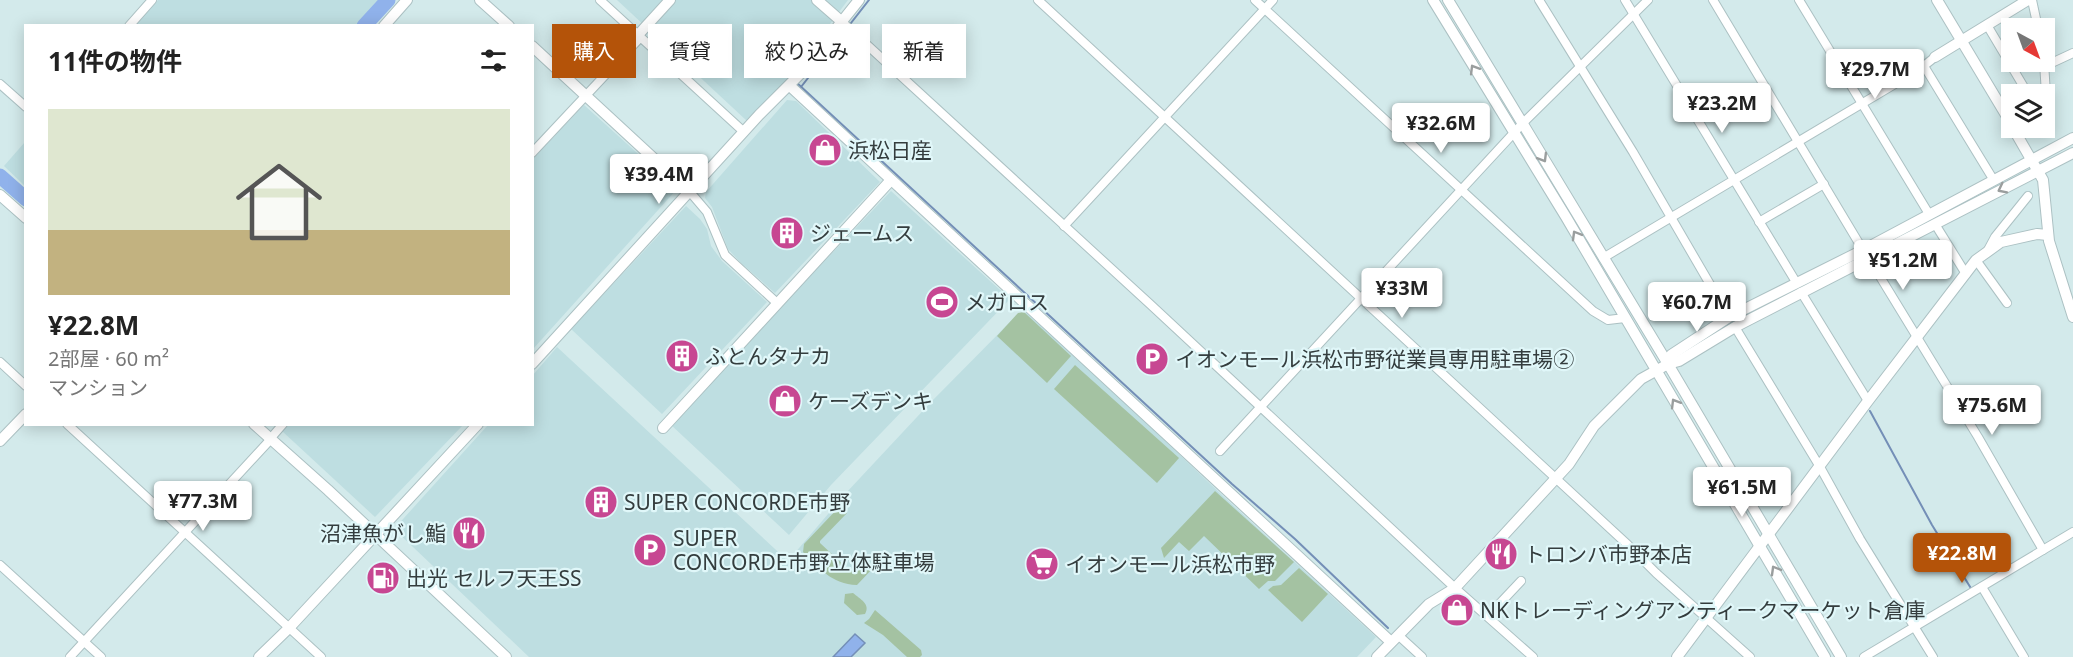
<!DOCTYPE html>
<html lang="ja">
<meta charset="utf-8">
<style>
body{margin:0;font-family:"Noto Sans","Noto Sans JP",sans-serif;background:#f6f6f6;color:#222;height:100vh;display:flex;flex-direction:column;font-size:22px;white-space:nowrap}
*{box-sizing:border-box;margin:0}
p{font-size:20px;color:#767676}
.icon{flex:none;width:33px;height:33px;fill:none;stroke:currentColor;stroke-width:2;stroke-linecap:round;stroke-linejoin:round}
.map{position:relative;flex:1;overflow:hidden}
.sheet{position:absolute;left:24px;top:24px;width:510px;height:402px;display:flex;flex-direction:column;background:#fff;border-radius:0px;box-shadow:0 3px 15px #0003}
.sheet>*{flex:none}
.top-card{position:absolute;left:552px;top:24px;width:570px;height:54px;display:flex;gap:12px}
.needle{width:39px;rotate:139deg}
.fabs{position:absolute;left:2001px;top:18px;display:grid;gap:12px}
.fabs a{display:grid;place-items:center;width:54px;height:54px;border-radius:0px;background:#fff;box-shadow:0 3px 15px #0003;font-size:30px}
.price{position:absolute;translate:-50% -51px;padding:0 14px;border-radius:6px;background:#fff;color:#222;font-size:20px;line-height:39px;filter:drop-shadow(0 2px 3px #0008)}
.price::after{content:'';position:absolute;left:50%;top:36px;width:18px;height:14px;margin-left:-9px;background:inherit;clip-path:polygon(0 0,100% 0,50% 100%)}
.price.on{background:#b45309;color:#fff}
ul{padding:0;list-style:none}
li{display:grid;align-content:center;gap:12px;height:318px;padding:0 24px}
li+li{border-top:2px solid #e0e0e0}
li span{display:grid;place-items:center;height:186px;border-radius:0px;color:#555}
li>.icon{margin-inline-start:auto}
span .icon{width:108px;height:108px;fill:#fffc;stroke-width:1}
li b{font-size:26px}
h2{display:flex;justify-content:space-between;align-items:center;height:72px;padding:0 24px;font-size:26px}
.pill{padding:0 21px;border-radius:0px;background:#fff;box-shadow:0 3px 15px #0003;font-size:21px;line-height:54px}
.pill.on{background:#b45309;color:#fff}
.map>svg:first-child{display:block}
</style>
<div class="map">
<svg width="2073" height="657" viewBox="0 0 2073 657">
<rect width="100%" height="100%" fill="#d3eaeb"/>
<g fill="#bedee1">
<path d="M158,0H382L358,25L134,26Z"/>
<path d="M617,0H848L791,76L747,121Z"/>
<path d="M787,100L796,101L880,182L775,293L740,262L728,249L712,207L705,198L706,192Z"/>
<path d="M584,105L677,189L533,349V159Z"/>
<path d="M25,142V186L4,166Z"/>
<path d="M891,191L1010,299L831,485L789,535L670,424Z"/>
<path d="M686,206L700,219L707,229L711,246L722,261L767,302L662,414L571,329Z"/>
<path d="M1025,312L1104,383L1224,497L1376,637L1357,657H529L394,529L488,425L532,424L533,375L557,347L788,561L846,493L931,402L1018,314Z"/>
<path d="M289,424H463V425L375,517L282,431Z"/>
</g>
<g fill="#a4c2a2">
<path d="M1024,312L1071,356L1047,383L997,336L1018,313Z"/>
<path d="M1075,365L1179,458L1157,483L1054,389Z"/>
<path d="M1215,491L1294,562L1275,581H1268L1259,589L1204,536L1189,551L1179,542L1164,558L1161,548Z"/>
<path d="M840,506L847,513L820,541V543L849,570H858L867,560L874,567L857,585C831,584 821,569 803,552L804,544Z"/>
<path d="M1299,568L1328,594L1302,622L1268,590L1273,586L1281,585Z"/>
<path d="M853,593C860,599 871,604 865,614L857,615L844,603L845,594Z"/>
<path d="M875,610L921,650L922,655L920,657H907L883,635L864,623L869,619Z"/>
</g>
<path fill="#90b2eb" stroke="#748fb7" stroke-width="1.5" d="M855,634L865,643L851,657H833Z"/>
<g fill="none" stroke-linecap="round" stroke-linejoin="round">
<g stroke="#748fb7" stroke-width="2">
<path d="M765,53L791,77"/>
<path d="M797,83L1232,484L1295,539L1388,628"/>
<path d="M801,87L869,0"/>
<path d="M1870,411L1932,525L1972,590"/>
</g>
<g stroke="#90b2eb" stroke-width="15">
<path d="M364,26L388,0"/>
<path d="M0,176L26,199"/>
</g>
<defs>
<g id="minor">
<path d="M600,0L744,132"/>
<path d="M1038,0L1628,545L1656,573L1750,657"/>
<path d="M1255,0L1593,311L1608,320L1625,318"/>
<path d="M1539,0L1633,152L1729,317"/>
<path d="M1625,0L1796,282"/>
<path d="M1713,0L1863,250"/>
<path d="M1799,0L1929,214"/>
<path d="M2032,0L2038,28"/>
<path d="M841,21L1151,305L1455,588L1533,657"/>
<path d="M1987,25L2028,94"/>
<path d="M129,26L152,0"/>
<path d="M2044,62L2047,111L2044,114"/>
<path d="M1924,66L1993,179"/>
<path d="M2045,66L2073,53"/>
<path d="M0,84L26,107"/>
<path d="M532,153L638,40V35"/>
<path d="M690,192L707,212L725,255L777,303"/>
<path d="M1759,222L1824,184"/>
<path d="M1935,224L1966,274"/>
<path d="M1064,226L1273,0"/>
<path d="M1988,250L1995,237L2028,196"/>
<path d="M1868,257L1978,437L2043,550"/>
<path d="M1603,258L1920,69L1935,57"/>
<path d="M1976,260L2007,303"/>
<path d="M1801,292L1868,401"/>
<path d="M1735,327L1820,467L1860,539L1933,657"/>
<path d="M0,362L26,386"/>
<path d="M67,424L321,657"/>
<path d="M270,439L283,424"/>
<path d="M1220,451L1523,123L1648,0"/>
<path d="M0,565L101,657"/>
<path d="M1982,587L2024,657"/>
<path d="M1488,616L1521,581"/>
<path d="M1398,635L1422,657"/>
<path d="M70,657L270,440"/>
<path d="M1864,657L2073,532"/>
</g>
<g id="tertiary">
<path d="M480,0L509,26"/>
<path d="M817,0L841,21"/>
<path d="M1433,0L1566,217L1825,657"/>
<path d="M1448,0L1668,364L1841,657"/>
<path d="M1937,0L2012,125"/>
<path d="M384,26L407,0"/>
<path d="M638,35L670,0"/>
<path d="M532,46L690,192"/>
<path d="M1935,57L2028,0"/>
<path d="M790,86L1391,642"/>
<path d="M2013,128L2043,180L2049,241L2073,317"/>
<path d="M0,195L26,218"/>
<path d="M532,364L759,115L800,74L859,0"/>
<path d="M1668,364L1671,355L1729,317L1863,250L2073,138"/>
<path d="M254,424L328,490L506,657"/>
<path d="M663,428L891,180"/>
<path d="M0,441L26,414"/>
<path d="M259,657L289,628L478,424"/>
<path d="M1377,657L1429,604L1455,588L1569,464L1594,426L1641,379L1668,364L1679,361L1735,327L2073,153"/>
<path d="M1677,657L1868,401L1976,260L2001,242L2037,234L2048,235"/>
</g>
</defs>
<use href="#minor" stroke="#acc1c3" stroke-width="10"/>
<use href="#tertiary" stroke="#acc1c3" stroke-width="12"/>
<use href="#minor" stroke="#fff" stroke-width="8"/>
<use href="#tertiary" stroke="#fff" stroke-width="10"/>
</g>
<defs><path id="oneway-chevron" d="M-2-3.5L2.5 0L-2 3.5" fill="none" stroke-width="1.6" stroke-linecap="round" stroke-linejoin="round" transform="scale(1.5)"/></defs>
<g stroke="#9a9e9e">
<use href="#oneway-chevron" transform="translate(1474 69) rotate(-121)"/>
<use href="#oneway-chevron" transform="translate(1543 158) rotate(59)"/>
<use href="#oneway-chevron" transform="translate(2002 189) rotate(153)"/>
<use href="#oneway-chevron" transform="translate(1576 235) rotate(-120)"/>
<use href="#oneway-chevron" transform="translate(1675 403) rotate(-121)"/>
<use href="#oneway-chevron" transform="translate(1775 570) rotate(-120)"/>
</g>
<defs>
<symbol id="shop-disc" viewBox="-11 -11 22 22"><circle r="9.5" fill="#c74792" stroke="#e0f7f9"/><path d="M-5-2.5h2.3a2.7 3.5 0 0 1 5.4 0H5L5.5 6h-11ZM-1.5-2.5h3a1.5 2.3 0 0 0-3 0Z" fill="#fff"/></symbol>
<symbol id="building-disc" viewBox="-11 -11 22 22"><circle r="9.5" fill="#c74792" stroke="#e0f7f9"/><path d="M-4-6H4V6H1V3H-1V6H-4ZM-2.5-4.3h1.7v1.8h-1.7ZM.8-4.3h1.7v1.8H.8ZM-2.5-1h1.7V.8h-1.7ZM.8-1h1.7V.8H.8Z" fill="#fff"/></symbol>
<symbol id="stadium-disc" viewBox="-11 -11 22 22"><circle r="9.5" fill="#c74792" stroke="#e0f7f9"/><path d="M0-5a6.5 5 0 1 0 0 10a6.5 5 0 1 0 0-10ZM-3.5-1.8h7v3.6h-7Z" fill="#fff"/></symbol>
<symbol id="parking-disc" viewBox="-11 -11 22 22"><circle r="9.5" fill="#c74792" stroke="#e0f7f9"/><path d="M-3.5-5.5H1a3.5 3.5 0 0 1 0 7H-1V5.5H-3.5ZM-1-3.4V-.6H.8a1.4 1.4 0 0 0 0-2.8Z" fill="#fff"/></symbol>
<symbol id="restaurant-disc" viewBox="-11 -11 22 22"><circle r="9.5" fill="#c74792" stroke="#e0f7f9"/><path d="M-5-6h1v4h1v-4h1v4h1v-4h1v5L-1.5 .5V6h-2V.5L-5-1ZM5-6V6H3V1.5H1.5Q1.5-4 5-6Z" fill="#fff"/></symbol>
<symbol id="supermarket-disc" viewBox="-11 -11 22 22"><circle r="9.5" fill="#c74792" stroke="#e0f7f9"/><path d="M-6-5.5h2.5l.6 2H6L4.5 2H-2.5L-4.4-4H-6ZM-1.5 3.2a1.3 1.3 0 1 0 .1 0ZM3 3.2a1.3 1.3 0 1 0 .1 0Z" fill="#fff"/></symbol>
<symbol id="fuel-disc" viewBox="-11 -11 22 22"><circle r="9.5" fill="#c74792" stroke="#e0f7f9"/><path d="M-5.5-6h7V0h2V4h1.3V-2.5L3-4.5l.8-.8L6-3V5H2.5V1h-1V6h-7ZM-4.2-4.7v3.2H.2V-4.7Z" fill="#fff"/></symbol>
</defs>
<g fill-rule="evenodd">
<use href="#shop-disc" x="806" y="131" width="38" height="38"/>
<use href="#building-disc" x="768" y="214" width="38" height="38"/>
<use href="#stadium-disc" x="923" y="283" width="38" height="38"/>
<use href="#building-disc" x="663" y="337" width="38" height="38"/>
<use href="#parking-disc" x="1133" y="340" width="38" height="38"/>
<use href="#shop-disc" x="766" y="382" width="38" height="38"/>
<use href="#building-disc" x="582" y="483" width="38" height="38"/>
<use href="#restaurant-disc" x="450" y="514" width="38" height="38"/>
<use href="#parking-disc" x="631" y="531" width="38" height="38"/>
<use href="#restaurant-disc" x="1482" y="535" width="38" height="38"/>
<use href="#supermarket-disc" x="1023" y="545" width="38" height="38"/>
<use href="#fuel-disc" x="364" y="559" width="38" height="38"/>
<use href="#shop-disc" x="1438" y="591" width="38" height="38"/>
</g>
<g text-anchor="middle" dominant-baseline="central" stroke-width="4.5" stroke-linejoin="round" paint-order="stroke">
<g font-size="21" fill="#343d3e" stroke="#e0f7f9" text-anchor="start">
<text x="848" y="150">浜松日産</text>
<text x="810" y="233">ジェームス</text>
<text x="965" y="302">メガロス</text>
<text x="705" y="356">ふとんタナカ</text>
<text x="1175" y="359">イオンモール浜松市野従業員専用駐車場②</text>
<text x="808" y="401">ケーズデンキ</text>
<text x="624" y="502">SUPER CONCORDE市野</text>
<text x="446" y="533" text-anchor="end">沼津魚がし鮨</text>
<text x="673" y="538">SUPER<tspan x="673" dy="24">CONCORDE市野立体駐車場</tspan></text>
<text x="1524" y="554">トロンバ市野本店</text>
<text x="1065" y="564">イオンモール浜松市野</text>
<text x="406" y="578">出光 セルフ天王SS</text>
<text x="1480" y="610">NKトレーディングアンティークマーケット倉庫</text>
</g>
</g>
</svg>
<div class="fabs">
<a><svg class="needle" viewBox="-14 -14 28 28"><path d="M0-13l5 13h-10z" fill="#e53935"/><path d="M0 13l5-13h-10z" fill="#767676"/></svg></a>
<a><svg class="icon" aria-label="layers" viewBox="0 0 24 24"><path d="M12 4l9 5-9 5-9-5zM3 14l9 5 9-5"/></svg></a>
</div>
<b class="price" style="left:1875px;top:100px">¥29.7M</b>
<b class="price" style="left:1722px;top:134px">¥23.2M</b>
<b class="price" style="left:1441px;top:154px">¥32.6M</b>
<b class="price" style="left:659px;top:205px">¥39.4M</b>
<b class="price" style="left:1903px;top:291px">¥51.2M</b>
<b class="price" style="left:1402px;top:319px">¥33M</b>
<b class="price" style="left:1697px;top:333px">¥60.7M</b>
<b class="price" style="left:1992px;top:436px">¥75.6M</b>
<b class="price" style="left:1742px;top:518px">¥61.5M</b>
<b class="price" style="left:203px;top:532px">¥77.3M</b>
<b class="price on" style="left:1962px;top:584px">¥22.8M</b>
<div class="top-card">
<a class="pill on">購入</a>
<a class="pill">賃貸</a>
<a class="pill">絞り込み</a>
<a class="pill">新着</a>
</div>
<section class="sheet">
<h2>11件の物件<svg class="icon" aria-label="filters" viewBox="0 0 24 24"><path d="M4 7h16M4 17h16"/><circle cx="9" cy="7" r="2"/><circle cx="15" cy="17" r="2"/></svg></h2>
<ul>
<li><span style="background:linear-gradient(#dfe7d0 65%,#c2b280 0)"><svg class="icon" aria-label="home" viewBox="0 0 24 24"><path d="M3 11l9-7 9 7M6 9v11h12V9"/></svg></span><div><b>¥22.8M</b><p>2部屋 · 60 m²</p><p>マンション</p></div></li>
</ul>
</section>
</div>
